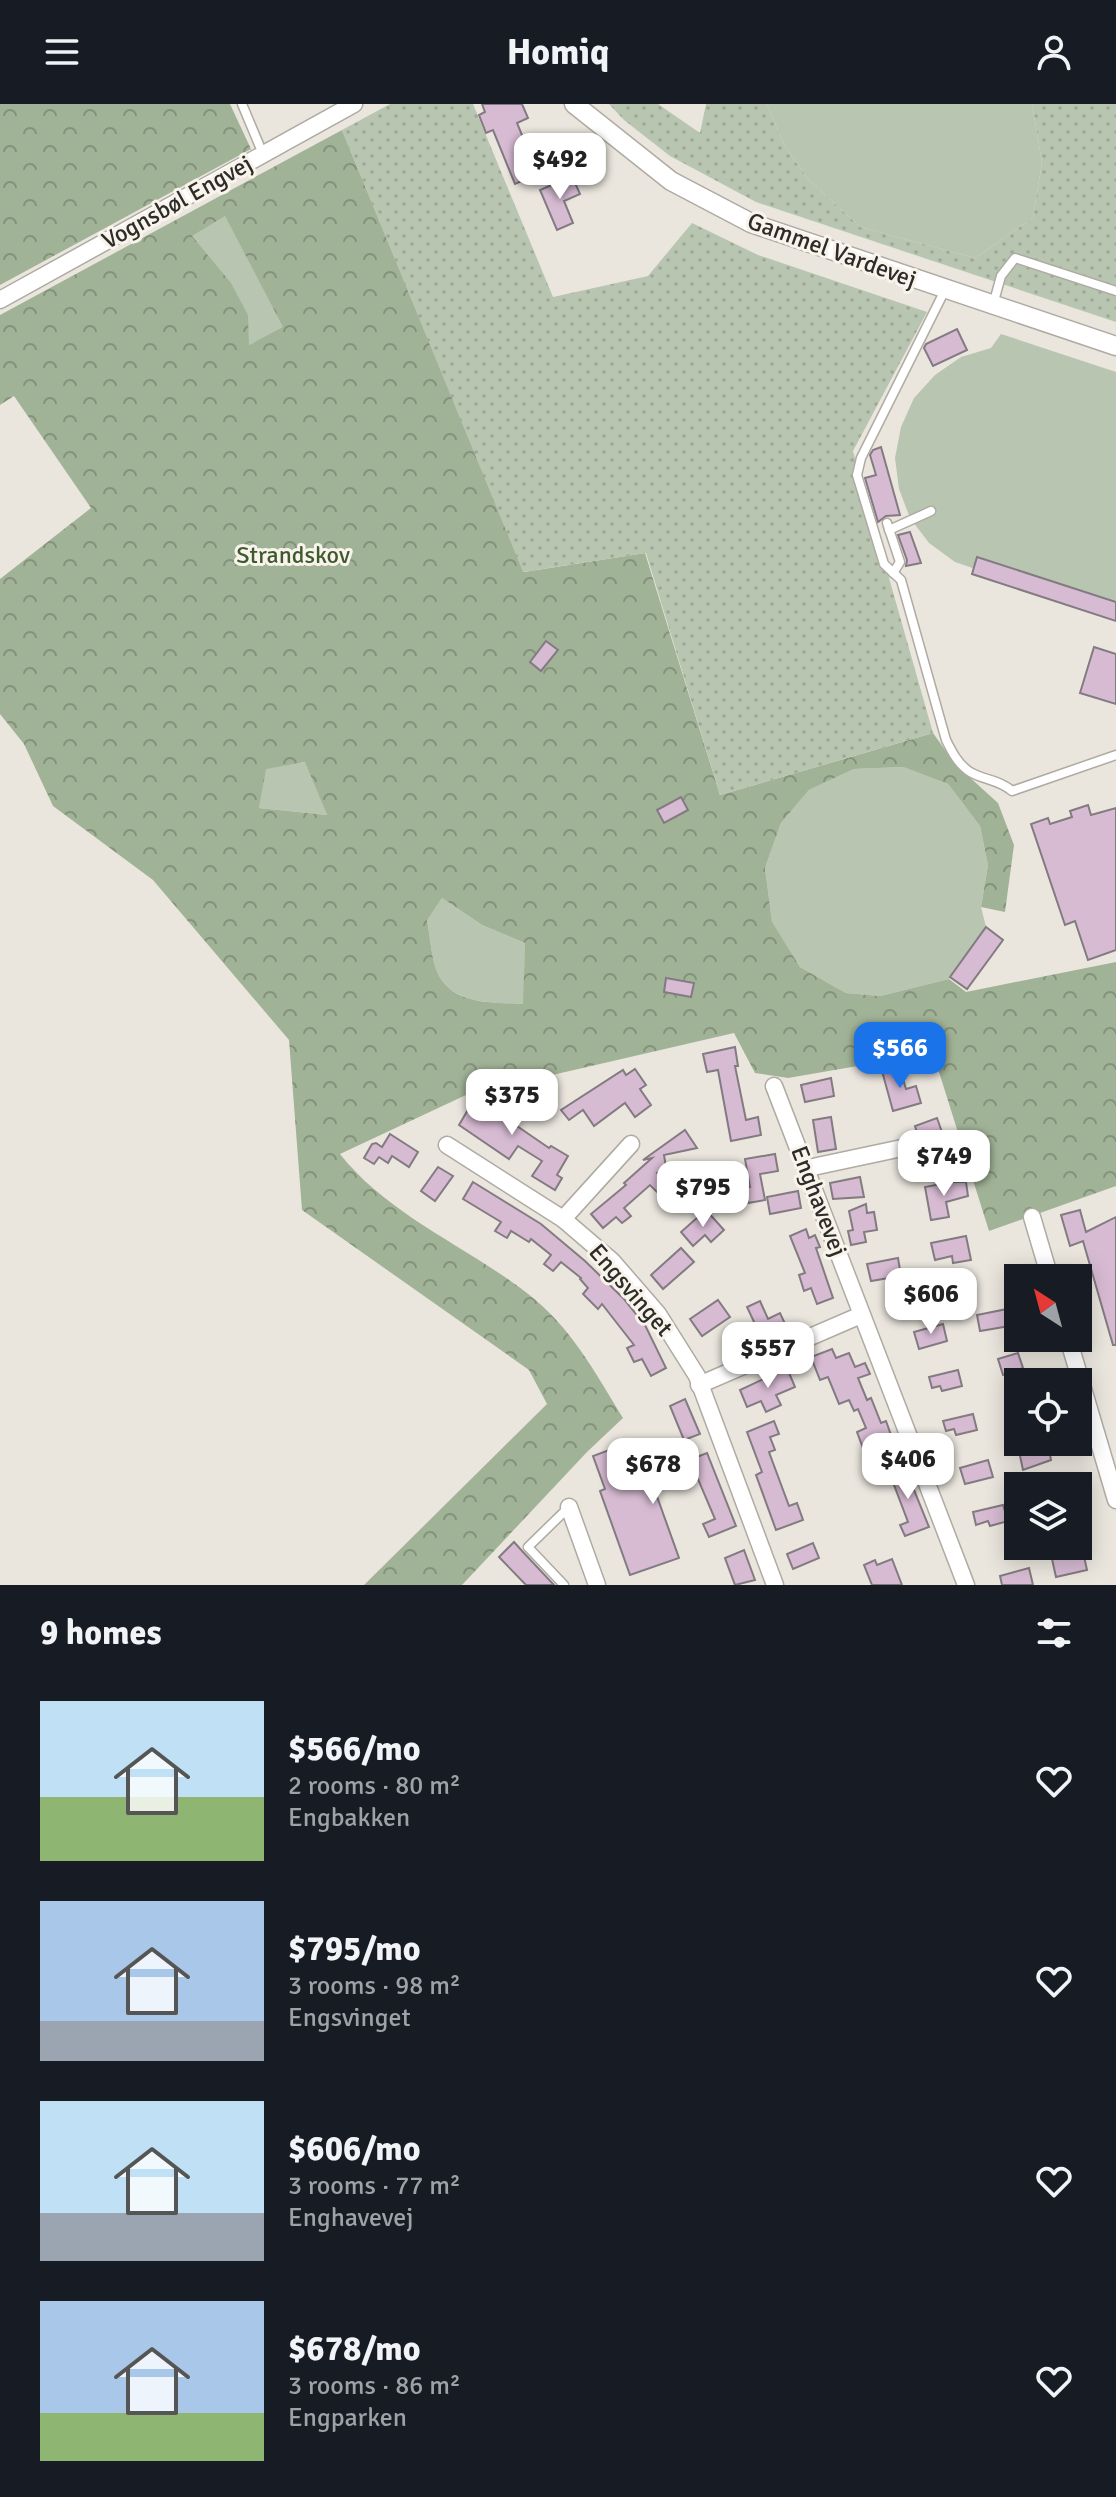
<!DOCTYPE html>
<meta charset="utf-8">
<style>
body{margin:0;font-family:Signika,sans-serif;background:#20242c;color:#f1f3f6;height:100vh;display:flex;flex-direction:column;font-size:30px;white-space:nowrap}
*{box-sizing:border-box;margin:0}
p{font-size:26px;color:#9ea1a6}
.icon{flex:none;width:44px;height:44px;fill:none;stroke:currentColor;stroke-width:2;stroke-linecap:round;stroke-linejoin:round}
.map{position:relative;height:1481px;overflow:hidden}
.details{display:flex;flex-direction:column;background:#171b24;flex:1}
.details>*{flex:none}
.needle{width:52px;rotate:324deg}
.tools{position:absolute;left:1004px;top:1160px;display:grid;gap:16px}
.tools a{display:grid;place-items:center;width:88px;height:88px;border-radius:0px;background:#171b24;box-shadow:0 4px 20px #0003;font-size:40px}
.price{position:absolute;translate:-50% -68px;padding:0 18px;border-radius:16px;background:#fff;color:#222;font-size:26px;line-height:52px;filter:drop-shadow(0 2px 4px #0008)}
.price::after{content:'';position:absolute;left:50%;top:48px;width:24px;height:18px;margin-left:-12px;background:inherit;clip-path:polygon(0 0,100% 0,50% 100%)}
.price.on{background:#1a73e8;color:#fff}
ul{padding:0;list-style:none}
li{display:flex;align-items:center;gap:24px;height:200px;padding:0 40px}
li span{display:grid;place-items:center;flex:none;width:224px;height:160px;border-radius:0px;color:#555}
li>.icon{margin-inline-start:auto}
span .icon{width:96px;height:96px;fill:#fffc;stroke-width:1}
li b{font-size:34px}
h2{display:flex;justify-content:space-between;align-items:center;height:96px;padding:0 40px;font-size:34px}
header{display:flex;justify-content:space-between;align-items:center;height:104px;padding:0 40px;background:#171b24;font-size:36px;font-weight:800}
.map>svg:first-child{display:block}
</style>
<header><svg class="icon" aria-label="menu" viewBox="0 0 24 24"><path d="M4 6h16M4 12h16M4 18h16"/></svg>Homiq<svg class="icon" aria-label="person" viewBox="0 0 24 24"><circle cx="12" cy="8" r="4"/><path d="M4 21q1-7 8-7t8 7"/></svg></header>
<div class="map">
<svg width="1116" height="1481" viewBox="0 0 1116 1481">
<defs>
<pattern id="forest-crowns" width="20" height="18" patternUnits="userSpaceOnUse" patternTransform="scale(2)"><rect width="20" height="18" fill="#a1b397"/><path d="M2 6a3 3 0 1 1 6 0M12 15a3 3 0 1 1 6 0" fill="none" stroke="#84927b"/></pattern>
<pattern id="park-dots" width="8" height="8" patternUnits="userSpaceOnUse" patternTransform="scale(2)"><rect width="8" height="8" fill="#b8c5b0"/><path d="M2 2h.1M6 6h.1" fill="none" stroke="#9ea997" stroke-width="1.8" stroke-linecap="round"/></pattern>
</defs>
<rect width="100%" height="100%" fill="#eae6de"/>
<g fill="#b8c5b0">
<path d="M767,0H1032L1042,58L1033,114L975,154L860,123L809,76L785,43Z"/>
<path d="M225,111L284,224L249,241L191,132Z"/>
<path d="M1001,230L1116,268V513L955,458L929,439L910,414L899,385L895,354L901,323L914,294L935,271L961,253L991,244Z"/>
<path d="M306,658L327,711L259,704L265,664Z"/>
<path d="M903,663L948,680L980,722L988,761L981,803L986,823L949,875L880,892L846,889L800,863L772,819L765,764L781,719L809,686L854,665Z"/>
<path d="M442,794L482,821L525,839L524,900C492,898 450,902 436,865C431,850 430,831 427,815Z"/>
</g>
<g fill="url(#forest-crowns)" fill-rule="evenodd">
<path d="M0,0H230L251,45L0,181Z"/>
<path d="M342,26L524,468L645,449L720,691L933,629L955,660L998,699L1014,741L1005,808L981,803L988,761L980,722L948,680L903,663L854,665L809,686L781,719L765,764L772,818L800,863L846,889L880,892L949,875L966,888L1116,858V1082L989,1127L933,949L788,974L755,969L734,929L466,991L340,1050C388,1111 466,1142 527,1189C572,1224 594,1267 623,1314L587,1348L462,1481H364L547,1300L529,1266L302,1106L289,936L153,776L53,702L24,640L0,610V475L91,404L14,292L0,301V211ZM225,112L283,223L249,241L248,211L231,179L192,132ZM305,658L327,711L259,704L266,665ZM442,794L482,821L525,839L523,900C491,898 450,902 436,865C431,850 430,831 427,816Z"/>
</g>
<g fill="url(#park-dots)">
<path d="M390,0H473L553,193L648,172L692,119L758,151L927,208L853,347L933,629L720,691L646,449L523,468L342,26Z"/>
<path d="M609,0H658L700,29L706,0H767L785,43L809,76L860,123L975,154L1033,114L1042,58L1032,0H1116V218L756,98L670,52L624,16Z"/>
</g>
<g fill="#d7bbd3" stroke="#827b81" stroke-width="2">
<path d="M482,0H522L528,14L517,19L538,70L515,80L493,26L486,29L479,11L485,8Z"/>
<path d="M572,72L580,90L564,97L573,119L557,126L540,86Z"/>
<path d="M957,225L967,246L933,262L924,244L926,240Z"/>
<path d="M881,343L900,411L886,412L878,418L865,374L876,371L870,351L873,346Z"/>
<path d="M910,428L921,459L906,462L907,456L898,431Z"/>
<path d="M977,453L1116,498V517L972,470Z"/>
<path d="M546,537L558,546L541,567L530,558Z"/>
<path d="M1094,543L1116,550V600L1080,589Z"/>
<path d="M681,693L688,706L664,719L657,706Z"/>
<path d="M1088,701L1091,711L1116,704V846L1088,856L1075,817L1065,821L1031,720L1048,714L1050,720L1072,713L1070,707Z"/>
<path d="M986,823L1003,836L967,885L950,873Z"/>
<path d="M666,874L694,879L691,893L664,888Z"/>
<path d="M735,943L738,962H735L746,1016L758,1013L761,1031L731,1037L718,966L707,968L703,950Z"/>
<path d="M899,962L906,985L916,982L921,999L893,1007L882,967Z"/>
<path d="M635,965L646,981L640,985L651,1001L635,1013L625,999L594,1022L583,1006L569,1016L561,1006L623,966L626,971Z"/>
<path d="M831,974L834,992L805,998L801,981Z"/>
<path d="M488,992L502,1000L507,993L512,996L517,1006L514,1012L517,1014L514,1020L549,1044L551,1042L568,1052L557,1071L562,1074L555,1086L532,1072L542,1057L518,1042L509,1055L459,1021L475,994L483,999Z"/>
<path d="M831,1013L836,1045L818,1048L813,1016Z"/>
<path d="M937,1014L950,1051L934,1056L926,1032L919,1035L915,1022Z"/>
<path d="M685,1026L697,1044L664,1051L666,1063L657,1069L668,1082L659,1090L650,1081L624,1104L631,1112L622,1119L616,1113L603,1124L591,1110L626,1081L624,1079L652,1054L643,1056Z"/>
<path d="M390,1030L418,1048L409,1063L392,1052L388,1059L379,1053L374,1060L364,1054L372,1040L376,1039L382,1043Z"/>
<path d="M775,1050L778,1067L760,1070L765,1096L748,1099L746,1083H750L745,1055Z"/>
<path d="M438,1063L453,1072L435,1097L421,1087Z"/>
<path d="M860,1073L864,1093L833,1095L830,1079Z"/>
<path d="M473,1078L541,1120L585,1157L624,1195L645,1221L666,1264L651,1272L642,1255L634,1258L627,1244L634,1241L602,1200L598,1205L583,1190L588,1184L580,1175L581,1174L561,1158L553,1167L544,1160L551,1151L531,1135L529,1138L511,1127L507,1134L495,1127L501,1118L463,1095Z"/>
<path d="M952,1078H966L968,1092L946,1098L949,1113L931,1116L925,1083Z"/>
<path d="M798,1087L801,1104L770,1110L767,1093Z"/>
<path d="M866,1100L867,1109L874,1108L877,1126L864,1128L866,1138L851,1141L848,1127L853,1126L849,1107Z"/>
<path d="M706,1106L724,1126L711,1138L705,1131L693,1142L681,1128Z"/>
<path d="M1080,1106L1086,1128L1116,1113V1241H1113L1083,1137L1070,1142L1061,1111Z"/>
<path d="M806,1125L809,1134L815,1131L820,1143L816,1144L833,1194L817,1200L811,1184L804,1187L799,1171L805,1169L790,1132Z"/>
<path d="M966,1132L971,1156L953,1159L952,1152L935,1156L931,1139Z"/>
<path d="M681,1144L694,1158L663,1185L651,1171Z"/>
<path d="M898,1154L901,1172L871,1177L867,1160Z"/>
<path d="M718,1196L730,1213L702,1232L690,1215Z"/>
<path d="M760,1197L768,1215L780,1209L787,1224L762,1235L747,1203Z"/>
<path d="M1007,1205L1010,1222L980,1227L977,1211Z"/>
<path d="M943,1220L947,1237L919,1245L914,1228Z"/>
<path d="M832,1245L836,1254L849,1249L855,1263L865,1259L870,1270L858,1274L867,1296L871,1294L881,1319L886,1317L892,1334L863,1344L857,1328L866,1324L858,1305L854,1307L849,1296L839,1300L828,1273L820,1276L811,1253Z"/>
<path d="M1018,1249L1023,1264L1003,1271L998,1255Z"/>
<path d="M787,1264L795,1283L776,1291L781,1301L766,1308L761,1297L747,1303L740,1286Z"/>
<path d="M958,1266L962,1282L942,1287L940,1282L932,1284L929,1273Z"/>
<path d="M685,1295L700,1330L684,1336L670,1302Z"/>
<path d="M973,1310L977,1326L956,1331L954,1325L946,1327L943,1317Z"/>
<path d="M774,1317L779,1330L770,1333L775,1346L769,1348L789,1402L797,1399L803,1416L776,1426L756,1371L762,1368L747,1328Z"/>
<path d="M636,1336L642,1353L617,1363L624,1381L707,1349L736,1422L709,1433L703,1420L715,1415L695,1368L654,1384L679,1454L630,1471L600,1387L605,1385L593,1352Z"/>
<path d="M1048,1340L1051,1356L1023,1366L1019,1347Z"/>
<path d="M988,1356L993,1373L965,1380L960,1364Z"/>
<path d="M903,1359L929,1423L905,1432L900,1421L908,1418L888,1365Z"/>
<path d="M1003,1401L1008,1417L990,1422L988,1417L976,1421L973,1408Z"/>
<path d="M514,1438L523,1448L554,1481H526L499,1453Z"/>
<path d="M813,1439L819,1454L793,1465L787,1450Z"/>
<path d="M744,1446L755,1476L735,1481L725,1454Z"/>
<path d="M1083,1448L1087,1466L1056,1473L1052,1455Z"/>
<path d="M892,1455L902,1481H872L864,1461L875,1456L877,1461Z"/>
<path d="M1029,1464L1033,1481H1002L1000,1472Z"/>
</g>
<g fill="none" stroke-linecap="round" stroke-linejoin="round">
<defs>
<g id="service">
<path d="M242,0L263,50"/>
<path d="M945,186L861,354L857,371L884,460L901,476L946,636C952,648 958,660 970,668C984,676 1000,676 1012,687L1116,651"/>
<path d="M993,201L1001,172L1015,154L1116,187"/>
<path d="M887,419L900,458L893,469"/>
<path d="M889,426L931,407"/>
<path d="M564,1481L528,1443L569,1403"/>
</g>
<g id="minor">
<path d="M0,196L354,0"/>
<path d="M774,982L966,1481"/>
<path d="M447,1041L563,1115L612,1157L658,1210L697,1272L775,1481"/>
<path d="M808,1064L902,1044"/>
<path d="M1032,1113L1050,1174"/>
<path d="M563,1115L631,1040"/>
<path d="M1068,1234L1116,1396"/>
<path d="M699,1281L861,1211"/>
<path d="M569,1403L597,1481"/>
</g>
<path id="tertiary" d="M574,0L671,77L751,119L1116,242"/>
</defs>
<use href="#service" stroke="#afaba3" stroke-width="11"/>
<use href="#minor" stroke="#afaba3" stroke-width="19"/>
<use href="#tertiary" stroke="#afaba3" stroke-width="21"/>
<use href="#service" stroke="#fff" stroke-width="8"/>
<use href="#minor" stroke="#fff" stroke-width="16"/>
<use href="#tertiary" stroke="#fff" stroke-width="18"/>
</g>
<g text-anchor="middle" dominant-baseline="central" stroke-width="6" stroke-linejoin="round" paint-order="stroke">
<g font-size="24" fill="#2d2c29" stroke="#f8f3eb">
<text transform="translate(177 98) rotate(-29)">Vognsbøl Engvej</text>
<text transform="translate(832 146) rotate(20)">Gammel Vardevej</text>
<text transform="translate(819 1097) rotate(69)">Enghavevej</text>
<text transform="translate(631 1186) rotate(49)">Engsvinget</text>
</g>
<g font-size="24" fill="#3e592d" stroke="#f8f3eb">
<text x="293" y="451">Strandskov</text>
</g>
</g>
</svg>
<div class="tools">
<a><svg class="needle" viewBox="-14 -14 28 28"><path d="M0-13l5 13h-10z" fill="#e53935"/><path d="M0 13l5-13h-10z" fill="#9ea1a6"/></svg></a>
<a><svg class="icon" aria-label="locate" viewBox="0 0 24 24"><circle cx="12" cy="12" r="6"/><path d="M12 2v4M12 18v4M2 12h4M18 12h4"/></svg></a>
<a><svg class="icon" aria-label="layers" viewBox="0 0 24 24"><path d="M12 4l9 5-9 5-9-5zM3 14l9 5 9-5"/></svg></a>
</div>
<b class="price" style="left:560px;top:97px">$492</b>
<b class="price on" style="left:900px;top:986px">$566</b>
<b class="price" style="left:512px;top:1033px">$375</b>
<b class="price" style="left:944px;top:1094px">$749</b>
<b class="price" style="left:703px;top:1125px">$795</b>
<b class="price" style="left:931px;top:1232px">$606</b>
<b class="price" style="left:768px;top:1286px">$557</b>
<b class="price" style="left:908px;top:1397px">$406</b>
<b class="price" style="left:653px;top:1402px">$678</b>
</div>
<section class="details">
<h2>9 homes<svg class="icon" aria-label="filters" viewBox="0 0 24 24"><path d="M4 7h16M4 17h16"/><circle cx="9" cy="7" r="2"/><circle cx="15" cy="17" r="2"/></svg></h2>
<ul>
<li><span style="background:linear-gradient(#bfe0f5 60%,#8fb573 0)"><svg class="icon" aria-label="home" viewBox="0 0 24 24"><path d="M3 11l9-7 9 7M6 9v11h12V9"/></svg></span><div><b>$566/mo</b><p>2 rooms · 80 m²</p><p>Engbakken</p></div><svg class="icon" aria-label="heart" viewBox="0 0 24 24"><path d="M12 20l-8-8c-3-5 5-10 8-4 3-6 11-1 8 4z"/></svg></li>
<li><span style="background:linear-gradient(#a9c7e8 75%,#9aa5b1 0)"><svg class="icon" aria-label="home" viewBox="0 0 24 24"><path d="M3 11l9-7 9 7M6 9v11h12V9"/></svg></span><div><b>$795/mo</b><p>3 rooms · 98 m²</p><p>Engsvinget</p></div><svg class="icon" aria-label="heart" viewBox="0 0 24 24"><path d="M12 20l-8-8c-3-5 5-10 8-4 3-6 11-1 8 4z"/></svg></li>
<li><span style="background:linear-gradient(#bfe0f5 70%,#9aa5b1 0)"><svg class="icon" aria-label="home" viewBox="0 0 24 24"><path d="M3 11l9-7 9 7M6 9v11h12V9"/></svg></span><div><b>$606/mo</b><p>3 rooms · 77 m²</p><p>Enghavevej</p></div><svg class="icon" aria-label="heart" viewBox="0 0 24 24"><path d="M12 20l-8-8c-3-5 5-10 8-4 3-6 11-1 8 4z"/></svg></li>
<li><span style="background:linear-gradient(#a9c7e8 70%,#8fb573 0)"><svg class="icon" aria-label="home" viewBox="0 0 24 24"><path d="M3 11l9-7 9 7M6 9v11h12V9"/></svg></span><div><b>$678/mo</b><p>3 rooms · 86 m²</p><p>Engparken</p></div><svg class="icon" aria-label="heart" viewBox="0 0 24 24"><path d="M12 20l-8-8c-3-5 5-10 8-4 3-6 11-1 8 4z"/></svg></li>
</ul>
</section>
